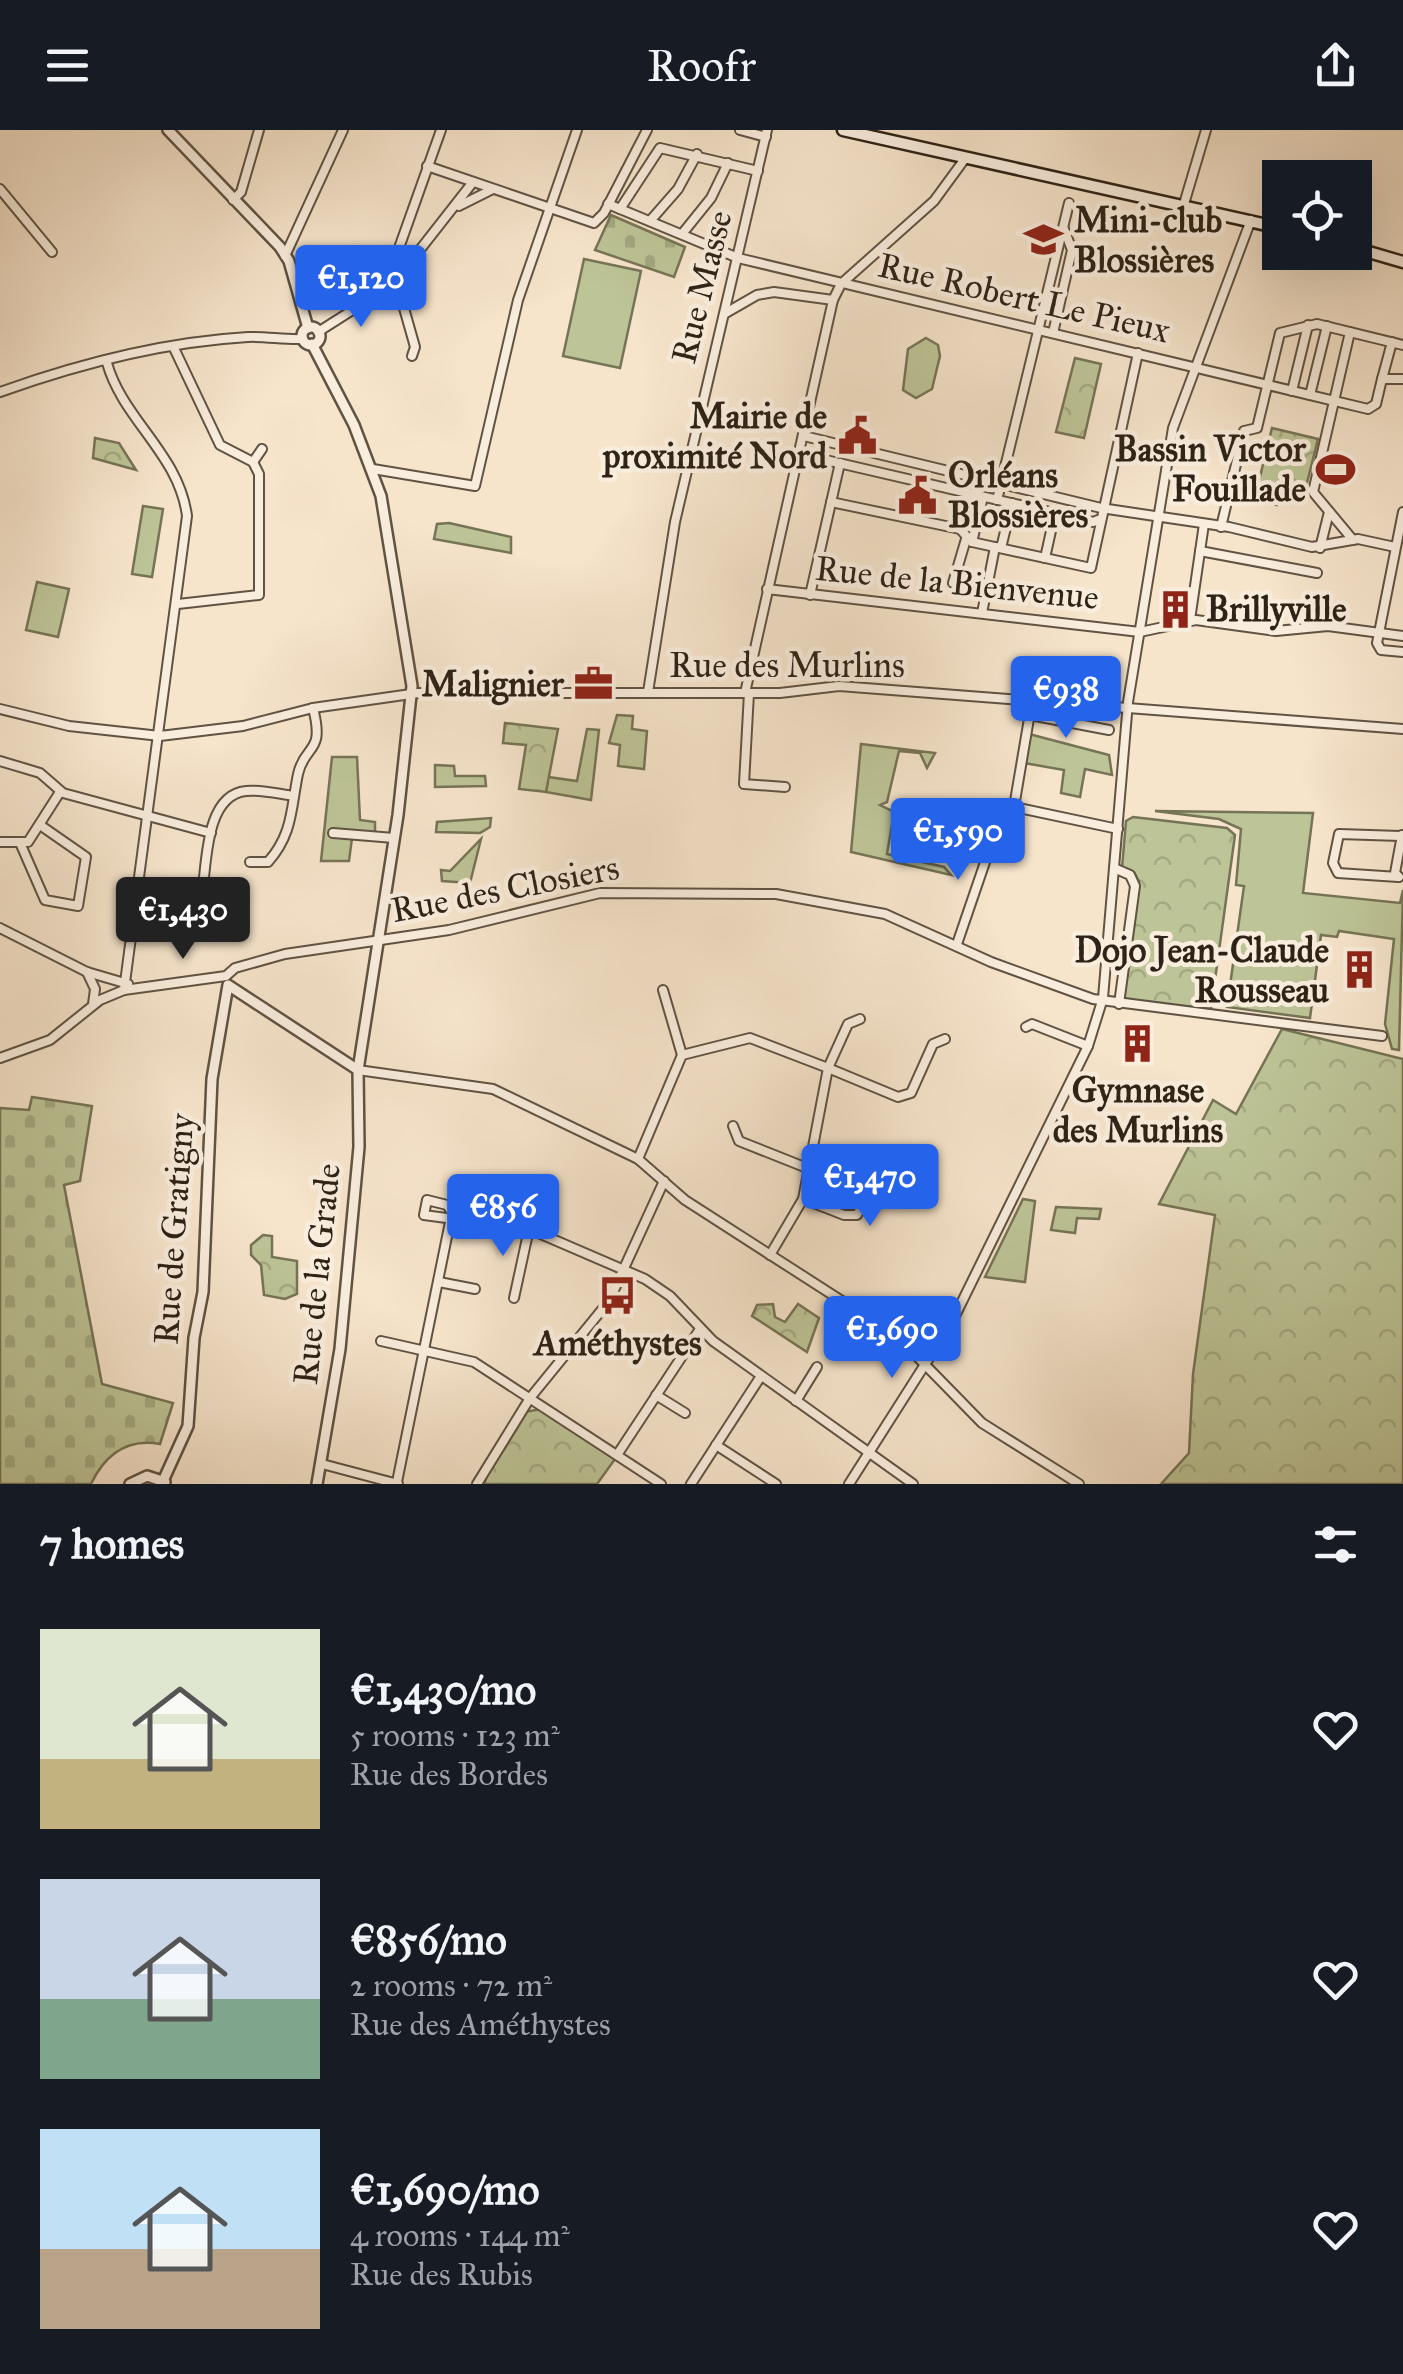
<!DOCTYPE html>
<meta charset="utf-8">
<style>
body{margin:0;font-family:"IM FELL Great Primer",serif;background:#20242c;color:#f1f3f6;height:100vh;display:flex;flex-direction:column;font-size:38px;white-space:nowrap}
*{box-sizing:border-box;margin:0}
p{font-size:32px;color:#9ea1a6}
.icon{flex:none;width:55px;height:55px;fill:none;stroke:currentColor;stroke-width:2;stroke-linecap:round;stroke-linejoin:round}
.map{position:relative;height:1354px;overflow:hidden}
.drawer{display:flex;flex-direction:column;background:#171b24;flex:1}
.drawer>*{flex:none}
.tools{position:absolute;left:1262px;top:30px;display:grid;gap:20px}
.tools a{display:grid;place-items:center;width:110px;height:110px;border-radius:0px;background:#171b24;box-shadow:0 10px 40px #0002;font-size:50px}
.price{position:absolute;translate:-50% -85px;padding:0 22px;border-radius:10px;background:#2563eb;color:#fff;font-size:32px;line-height:65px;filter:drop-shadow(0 2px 5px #0008)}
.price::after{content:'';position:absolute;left:50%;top:60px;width:30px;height:22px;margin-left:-15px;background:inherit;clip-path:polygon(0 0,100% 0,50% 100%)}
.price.current{background:#222;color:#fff}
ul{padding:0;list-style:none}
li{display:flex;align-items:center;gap:30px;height:250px;padding:0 40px}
li span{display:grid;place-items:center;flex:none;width:280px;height:200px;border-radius:0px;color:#555}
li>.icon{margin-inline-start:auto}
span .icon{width:120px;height:120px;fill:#fffc;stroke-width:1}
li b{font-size:42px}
h2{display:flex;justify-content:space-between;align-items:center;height:120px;padding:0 40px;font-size:42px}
header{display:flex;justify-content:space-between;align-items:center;height:130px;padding:0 40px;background:#171b24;font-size:45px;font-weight:600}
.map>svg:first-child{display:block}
</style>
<header><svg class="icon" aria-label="menu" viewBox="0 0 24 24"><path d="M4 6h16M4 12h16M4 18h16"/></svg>Roofr<svg class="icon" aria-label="share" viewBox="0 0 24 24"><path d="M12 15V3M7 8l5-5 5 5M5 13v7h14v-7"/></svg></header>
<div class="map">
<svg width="1403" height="1354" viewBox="0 0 1403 1354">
<defs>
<pattern id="forest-crowns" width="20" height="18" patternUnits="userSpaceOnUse" patternTransform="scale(2.5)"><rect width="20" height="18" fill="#bdc497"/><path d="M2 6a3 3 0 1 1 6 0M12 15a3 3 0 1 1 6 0" fill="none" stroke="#a3a881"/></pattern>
<pattern id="cemetery-stones" width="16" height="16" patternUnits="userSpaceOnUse" patternTransform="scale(2.5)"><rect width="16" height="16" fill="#bdc497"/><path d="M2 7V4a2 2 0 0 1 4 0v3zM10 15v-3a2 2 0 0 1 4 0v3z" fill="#a3a881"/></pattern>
</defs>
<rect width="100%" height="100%" fill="#f6e4cb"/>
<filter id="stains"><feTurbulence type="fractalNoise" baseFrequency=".002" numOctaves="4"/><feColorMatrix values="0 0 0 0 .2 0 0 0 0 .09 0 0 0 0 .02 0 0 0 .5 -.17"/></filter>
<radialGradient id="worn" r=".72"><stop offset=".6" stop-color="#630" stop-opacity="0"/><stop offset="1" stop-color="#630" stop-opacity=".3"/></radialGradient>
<g fill="#bdc497" stroke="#767456" stroke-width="2.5">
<path d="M584,129L641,141L620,238L563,226Z"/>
<path d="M926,208L938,215L940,226L932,259L916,268L903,260L908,219Z"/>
<path d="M143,376L163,379L152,447L132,444Z"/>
<path d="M449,393L511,407V423L434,409L437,394Z"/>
<path d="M37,452L69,459L58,507L26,500Z"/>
<path d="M617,585L633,586L632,599L647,601L644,639L618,636L620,615L609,613Z"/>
<path d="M587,599L599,600L591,670L546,662L548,647L577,651Z"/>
<path d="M1029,604L1109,625L1112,645L1085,639L1080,667L1061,663L1064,640L1024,633Z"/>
<path d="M861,614L935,623L927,638L920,623L899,621L887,672L880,675L894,682L887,724L944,737L951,745L851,722Z"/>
<path d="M332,627H357L360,690L375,692V704L352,708L349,731H321Z"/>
<path d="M435,635L454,636L455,646H485L486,656L435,657Z"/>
<path d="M1155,681L1313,683L1303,763L1400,773L1403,760L1399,920L1392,919L1385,894L1394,809L1339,801L1337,807L1321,805L1310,888L1227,877L1244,756L1236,755L1241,699L1219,689Z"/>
<path d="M491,688L490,697L480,703L436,702L437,692Z"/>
<path d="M481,709L470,753L442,751L441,740L450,741Z"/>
<path d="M1023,1069L1035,1071L1025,1152L985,1147Z"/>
<path d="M1056,1077L1101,1079L1099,1089L1077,1088L1075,1103L1051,1100Z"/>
</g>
<g fill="url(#forest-crowns)" stroke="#767456" stroke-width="2.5">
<path d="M1075,228L1101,234L1084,308L1056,302Z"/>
<path d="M1272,298L1318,309L1306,357L1283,352L1277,375L1254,371Z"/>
<path d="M95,308L119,313L136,340L93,328Z"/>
<path d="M505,593L558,599L546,662L519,659L526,615L503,613Z"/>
<path d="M1133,687L1227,698L1235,705L1211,879L1121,870L1139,752L1134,742L1122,738L1126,691Z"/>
<path d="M1282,899L1403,929V1354H1161L1189,1323L1193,1244L1215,1085L1159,1074L1213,970L1236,984Z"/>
<path d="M263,1105L272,1106V1127L297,1131V1164L285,1169L264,1165L261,1135L251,1125V1115Z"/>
<path d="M773,1174L775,1187L785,1192L798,1174L819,1188L807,1222L752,1186L757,1175Z"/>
<path d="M542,1279L615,1329L597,1354H484L492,1331L524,1282Z"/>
</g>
<g fill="url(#cemetery-stones)" stroke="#767456" stroke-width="2.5">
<path d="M611,85L685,117L674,147L595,120Z"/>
<path d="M32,967L92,976L80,1051L64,1055L102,1254L173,1273L160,1314C126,1308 105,1325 91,1354H0V978L29,980Z"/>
</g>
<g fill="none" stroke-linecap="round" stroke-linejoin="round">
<defs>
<g id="minor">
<path d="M740,0L766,7"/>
<path d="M427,36L594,93L604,83L647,0"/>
<path d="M0,59L52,122"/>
<path d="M233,70L241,62L259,0"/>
<path d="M608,74L738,128L1368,279L1376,274L1382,249H1403"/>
<path d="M1184,74L1206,0"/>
<path d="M459,76L491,60"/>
<path d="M620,79L660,18L758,41"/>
<path d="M650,91L678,59L697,24"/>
<path d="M682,104L711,68L728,33"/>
<path d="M285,126L343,0"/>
<circle cx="390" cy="154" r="8"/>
<path d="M389,146L441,0"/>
<path d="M397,149L473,52"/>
<path d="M395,161L400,164L415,217L412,226"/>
<path d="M724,184L757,165L774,162L833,170"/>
<path d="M318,202L384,160"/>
<path d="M1350,202L1313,362L1353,410"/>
<path d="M1053,203L1072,120L1064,99"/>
<path d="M173,216L220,315L253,332L259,344V465L178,474"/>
<path d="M107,233C123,290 179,324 187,386L124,860"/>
<path d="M1382,249L1392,212"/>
<path d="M1292,261L1308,195"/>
<path d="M0,262C81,233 162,212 248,207C266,206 284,210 303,209"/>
<path d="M1310,265L1327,196"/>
<path d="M804,306L1101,378L1229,397L1312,417L1358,409L1395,417"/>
<path d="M800,324L1093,392L1098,390"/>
<path d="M253,332L262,319"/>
<path d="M373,339L475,356L518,170L577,0"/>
<path d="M997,370L1069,73"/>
<path d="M831,372L960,399L972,412L1091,438L1138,223"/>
<path d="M1403,382L1377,513L1381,520L1403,522"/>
<path d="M1221,397L1244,301L1257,298L1280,203L1317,194L1403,215"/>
<path d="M960,399L968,363"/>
<path d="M972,412L983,367"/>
<path d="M1001,418L1012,373"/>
<path d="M1320,418L1329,382"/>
<path d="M1200,421L1317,443"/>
<path d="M1045,428L1055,383"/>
<path d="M953,453L966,409"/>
<path d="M767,459L1140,502L1196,490L1276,501L1328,496L1403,506"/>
<path d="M810,465L840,333"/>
<path d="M982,483L995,417"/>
<path d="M1190,490L1204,394"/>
<path d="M648,562L675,392L767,0"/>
<path d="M745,563L833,170L841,154L934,71L964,30"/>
<path d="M749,563L744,654L785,657"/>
<path d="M1032,571L1014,677L1118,699"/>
<path d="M0,579L69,596L160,606L243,596L313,578L418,563H780L839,556L1403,599"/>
<path d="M1030,585L1109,600"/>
<path d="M0,631L40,643L63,663L211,703"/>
<path d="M333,703L394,708"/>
<path d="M0,712H28L60,662"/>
<path d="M21,715L45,770L78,776L86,727L40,695"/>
<path d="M250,732H268C293,704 291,678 298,644C305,613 325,625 313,578"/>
<path d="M1114,738L1130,745L1135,756L1119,874"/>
<path d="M1398,747L1338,743L1333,733L1339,704L1400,706"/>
<path d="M1399,747L1395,743L1402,705"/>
<path d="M175,760L202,764C207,733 205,665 246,661C261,659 279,664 294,666"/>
<path d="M0,798L87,842L128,854"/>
<path d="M957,814L995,703"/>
<path d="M87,842L95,859L93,874"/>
<path d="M663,860L682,925"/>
<path d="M860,889L848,894L828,938L898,967L911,963L933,914L945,909"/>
<path d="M1026,897L1032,894L1088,916"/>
<path d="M0,928L50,910L100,870L124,860L226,846L235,838L285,824L449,800L600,763L776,764L885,784L991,832L1093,869L1382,906"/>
<path d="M358,940L493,959L638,1029L685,1070L898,1207L982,1293L1079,1354"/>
<path d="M733,996L739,1011L807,1038"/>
<path d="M638,1029L682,925L750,908L828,938L803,1069L770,1125"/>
<path d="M803,1069L844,1085H857L877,1047L871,1033"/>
<path d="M455,1087L447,1075L427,1070L424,1085L529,1099L645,1149L670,1166L713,1211L913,1354"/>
<path d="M439,1152L475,1159"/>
<path d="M514,1168L529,1099"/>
<path d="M381,1211L474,1232L661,1354"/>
<path d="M656,1265L685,1283"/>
<path d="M796,1271L817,1237"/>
<path d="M716,1315L776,1354"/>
<path d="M617,1325L700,1199"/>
<path d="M322,1334L398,1354"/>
<path d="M397,1352L450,1092"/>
<path d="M477,1354L530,1268L609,1171L664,1051"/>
<path d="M691,1354L761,1246"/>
<path d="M849,1354L952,1192L1088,916L1103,868L1128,572L1173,298L1251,90"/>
</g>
<g id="tertiary">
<path d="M168,0L280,117L289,131L308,198"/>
<circle cx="311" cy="206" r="9"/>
<path d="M312,214L354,295L381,366L412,556L398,685L358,940L359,1017L340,1219L317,1354"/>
<path d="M163,1351L188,1296L194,1208L203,1162L212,949L228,855L358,940"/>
<path d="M130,1354L147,1346L165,1352"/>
</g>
<g id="secondary">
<path d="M843,0L1280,98"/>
<path d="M1355,118L1403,132"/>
</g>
</defs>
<use href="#minor" stroke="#605343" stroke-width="12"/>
<use href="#tertiary" stroke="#605343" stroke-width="14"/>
<use href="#secondary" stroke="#2e2316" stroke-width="15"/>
<use href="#minor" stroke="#f9eddd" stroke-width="8"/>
<use href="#tertiary" stroke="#f9eddd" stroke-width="9"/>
<use href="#secondary" stroke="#f9eddd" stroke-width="10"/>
</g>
<defs>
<symbol id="school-bare" viewBox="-9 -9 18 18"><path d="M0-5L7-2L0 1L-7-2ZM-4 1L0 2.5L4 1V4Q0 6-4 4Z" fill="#8f2418" stroke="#f9eddd" stroke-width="2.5" paint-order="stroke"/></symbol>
<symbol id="civic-bare" viewBox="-9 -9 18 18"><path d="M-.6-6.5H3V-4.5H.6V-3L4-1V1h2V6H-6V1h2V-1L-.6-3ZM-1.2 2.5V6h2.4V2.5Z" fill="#8f2418" stroke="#f9eddd" stroke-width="2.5" paint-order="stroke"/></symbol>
<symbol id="stadium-bare" viewBox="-9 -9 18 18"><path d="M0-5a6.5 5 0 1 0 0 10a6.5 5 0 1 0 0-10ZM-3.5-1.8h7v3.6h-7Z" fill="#8f2418" stroke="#f9eddd" stroke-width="2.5" paint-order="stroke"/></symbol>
<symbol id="building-bare" viewBox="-9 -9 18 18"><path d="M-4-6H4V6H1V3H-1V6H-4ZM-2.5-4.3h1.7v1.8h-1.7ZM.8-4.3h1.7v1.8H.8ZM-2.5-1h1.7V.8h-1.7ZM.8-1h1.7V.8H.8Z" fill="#8f2418" stroke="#f9eddd" stroke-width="2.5" paint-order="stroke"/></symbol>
<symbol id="office-bare" viewBox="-9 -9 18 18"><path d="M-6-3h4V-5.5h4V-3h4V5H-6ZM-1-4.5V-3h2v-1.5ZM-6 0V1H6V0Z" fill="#8f2418" stroke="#f9eddd" stroke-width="2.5" paint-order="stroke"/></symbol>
<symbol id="bus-bare" viewBox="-9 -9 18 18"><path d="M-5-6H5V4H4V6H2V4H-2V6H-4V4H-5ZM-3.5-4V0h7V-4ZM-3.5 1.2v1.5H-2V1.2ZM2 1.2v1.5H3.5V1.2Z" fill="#8f2418" stroke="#f9eddd" stroke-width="2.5" paint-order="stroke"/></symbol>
</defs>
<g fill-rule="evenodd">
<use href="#school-bare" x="1016" y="82" width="55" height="55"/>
<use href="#civic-bare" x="830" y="278" width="55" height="55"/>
<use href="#stadium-bare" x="1308" y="312" width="55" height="55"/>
<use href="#civic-bare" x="890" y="338" width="55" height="55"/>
<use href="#building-bare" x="1148" y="452" width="55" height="55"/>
<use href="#office-bare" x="566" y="526" width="55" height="55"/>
<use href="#building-bare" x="1332" y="812" width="55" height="55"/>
<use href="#building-bare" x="1110" y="886" width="55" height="55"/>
<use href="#bus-bare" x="590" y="1138" width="55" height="55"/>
</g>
<g text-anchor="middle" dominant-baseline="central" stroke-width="9" stroke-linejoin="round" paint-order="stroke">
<g font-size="35" font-weight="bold" fill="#2e2316" stroke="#f9eddd" text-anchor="end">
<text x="1074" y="90" text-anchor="start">Mini-club<tspan x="1074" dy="40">Blossières</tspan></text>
<text x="827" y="286">Mairie de<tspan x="827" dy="40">proximité Nord</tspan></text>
<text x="1306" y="319">Bassin Victor<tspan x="1306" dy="40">Fouillade</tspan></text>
<text x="948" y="345" text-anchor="start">Orléans<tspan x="948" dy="40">Blossières</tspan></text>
<text x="1206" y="479" text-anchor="start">Brillyville</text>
<text x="564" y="554">Malignier</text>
<text x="1329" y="820">Dojo Jean-Claude<tspan x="1329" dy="40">Rousseau</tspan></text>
<text x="1138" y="960" text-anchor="middle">Gymnase<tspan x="1138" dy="40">des Murlins</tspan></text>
<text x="618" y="1213" text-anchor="middle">Améthystes</text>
</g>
<g font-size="35" fill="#2e2316" stroke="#f9eddd">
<text transform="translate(702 157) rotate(-76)">Rue Masse</text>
<text transform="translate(1024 168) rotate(13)">Rue Robert Le Pieux</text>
<text transform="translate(957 453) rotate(6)">Rue de la Bienvenue</text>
<text x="787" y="535">Rue des Murlins</text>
<text transform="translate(505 759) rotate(-11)">Rue des Closiers</text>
<text transform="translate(174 1099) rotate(-86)">Rue de Gratigny</text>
<text transform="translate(317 1144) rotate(-84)">Rue de la Grade</text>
</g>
</g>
<rect width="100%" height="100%" filter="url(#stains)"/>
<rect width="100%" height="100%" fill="url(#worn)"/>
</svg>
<div class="tools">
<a><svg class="icon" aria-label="locate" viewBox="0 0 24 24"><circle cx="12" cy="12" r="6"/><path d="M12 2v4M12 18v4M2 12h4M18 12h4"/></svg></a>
</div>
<b class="price" style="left:361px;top:200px">€1,120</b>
<b class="price" style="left:1066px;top:611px">€938</b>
<b class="price" style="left:958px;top:753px">€1,590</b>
<b class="price current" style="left:183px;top:832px">€1,430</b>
<b class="price" style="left:870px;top:1099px">€1,470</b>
<b class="price" style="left:503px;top:1129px">€856</b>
<b class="price" style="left:892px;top:1251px">€1,690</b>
</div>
<section class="drawer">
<h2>7 homes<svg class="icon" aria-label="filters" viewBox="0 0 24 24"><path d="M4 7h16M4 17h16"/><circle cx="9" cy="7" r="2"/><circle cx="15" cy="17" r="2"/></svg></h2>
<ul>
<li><span style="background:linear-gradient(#dfe7d0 65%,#c2b280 0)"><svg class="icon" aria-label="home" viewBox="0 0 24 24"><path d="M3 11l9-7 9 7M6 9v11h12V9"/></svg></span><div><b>€1,430/mo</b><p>5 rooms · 123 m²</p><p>Rue des Bordes</p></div><svg class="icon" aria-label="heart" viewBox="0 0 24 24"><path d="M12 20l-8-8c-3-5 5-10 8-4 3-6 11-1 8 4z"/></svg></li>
<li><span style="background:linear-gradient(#c9d6e8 60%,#7fa58c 0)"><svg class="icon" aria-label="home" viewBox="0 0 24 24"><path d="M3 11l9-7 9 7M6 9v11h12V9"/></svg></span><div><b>€856/mo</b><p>2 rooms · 72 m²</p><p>Rue des Améthystes</p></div><svg class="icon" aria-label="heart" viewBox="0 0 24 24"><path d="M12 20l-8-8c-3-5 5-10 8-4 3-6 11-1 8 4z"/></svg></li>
<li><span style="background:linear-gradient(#bfe0f5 60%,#b9a48a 0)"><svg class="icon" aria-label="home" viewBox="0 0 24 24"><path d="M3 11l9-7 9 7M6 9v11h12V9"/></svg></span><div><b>€1,690/mo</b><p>4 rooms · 144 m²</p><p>Rue des Rubis</p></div><svg class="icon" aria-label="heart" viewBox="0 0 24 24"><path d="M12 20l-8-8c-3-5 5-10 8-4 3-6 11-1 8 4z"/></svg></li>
</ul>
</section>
